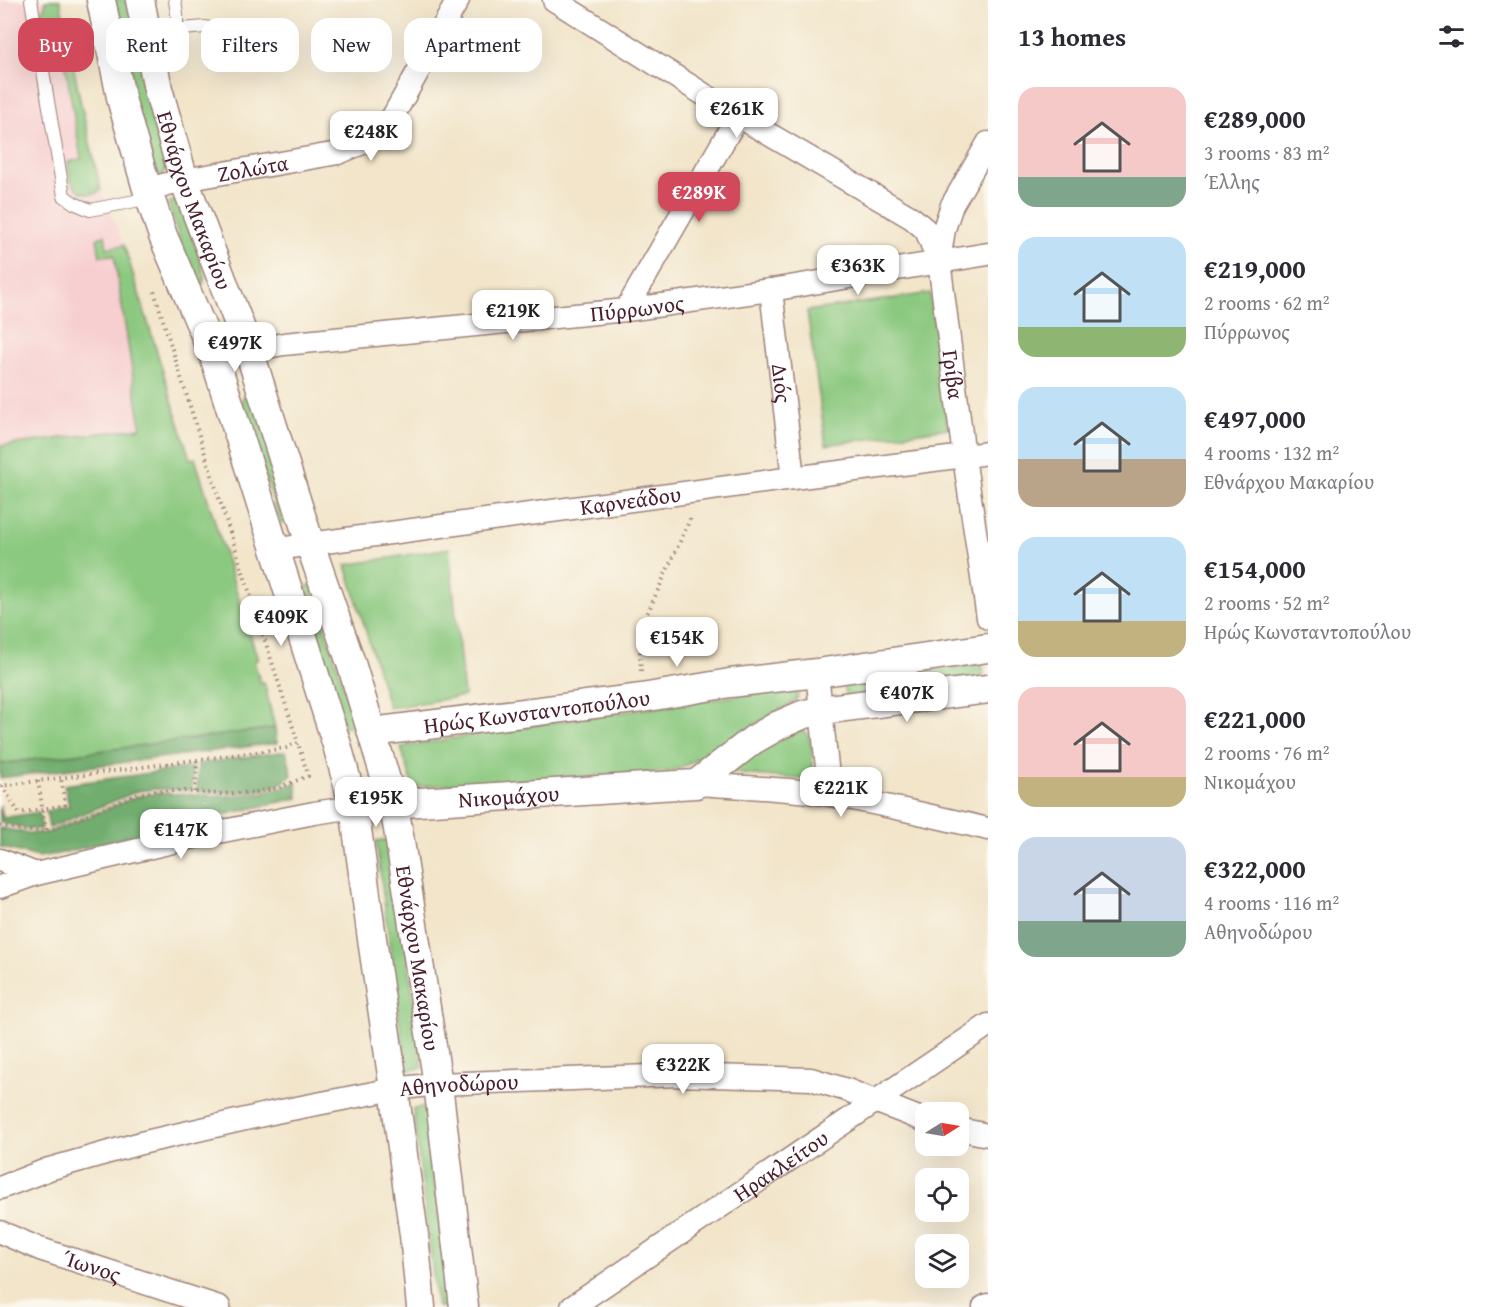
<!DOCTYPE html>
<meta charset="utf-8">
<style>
body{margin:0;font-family:"Gentium Book Plus",serif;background:#f2f2f3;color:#2b2b33;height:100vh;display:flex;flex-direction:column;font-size:22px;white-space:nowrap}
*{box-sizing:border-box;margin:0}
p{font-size:20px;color:#7c7c81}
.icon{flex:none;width:33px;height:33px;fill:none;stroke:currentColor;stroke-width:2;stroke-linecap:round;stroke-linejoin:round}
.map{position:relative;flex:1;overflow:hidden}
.panel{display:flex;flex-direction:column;background:#fff;width:510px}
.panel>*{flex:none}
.guide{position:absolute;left:18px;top:18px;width:570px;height:54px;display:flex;gap:12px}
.needle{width:39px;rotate:79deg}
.tools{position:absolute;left:915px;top:1102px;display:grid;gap:12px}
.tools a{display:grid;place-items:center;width:54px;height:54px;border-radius:12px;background:#fff;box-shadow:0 6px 24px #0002;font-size:30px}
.price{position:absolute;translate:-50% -51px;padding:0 14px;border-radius:12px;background:#fff;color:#222;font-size:20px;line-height:39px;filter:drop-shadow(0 2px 3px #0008)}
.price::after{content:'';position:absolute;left:50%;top:36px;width:18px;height:14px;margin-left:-9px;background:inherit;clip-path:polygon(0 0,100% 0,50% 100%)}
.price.selected{background:#d1495b;color:#fff}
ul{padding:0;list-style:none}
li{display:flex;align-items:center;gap:18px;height:150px;padding:0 30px}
li span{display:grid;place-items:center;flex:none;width:168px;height:120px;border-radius:18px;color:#555}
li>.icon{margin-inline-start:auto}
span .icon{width:72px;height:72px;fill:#fffc;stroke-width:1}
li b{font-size:26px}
h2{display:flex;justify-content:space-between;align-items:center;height:72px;padding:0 30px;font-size:26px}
.tag{padding:0 21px;border-radius:18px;background:#fff;box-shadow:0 6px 24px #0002;font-size:21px;line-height:54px}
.tag.selected{background:#d1495b;color:#fff}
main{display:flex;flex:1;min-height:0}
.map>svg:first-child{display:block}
</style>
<main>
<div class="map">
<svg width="988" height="1307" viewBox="0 0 988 1307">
<rect width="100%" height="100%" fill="#fbf7ec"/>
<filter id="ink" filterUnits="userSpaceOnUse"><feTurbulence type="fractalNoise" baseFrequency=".0167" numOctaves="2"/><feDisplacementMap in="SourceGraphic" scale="12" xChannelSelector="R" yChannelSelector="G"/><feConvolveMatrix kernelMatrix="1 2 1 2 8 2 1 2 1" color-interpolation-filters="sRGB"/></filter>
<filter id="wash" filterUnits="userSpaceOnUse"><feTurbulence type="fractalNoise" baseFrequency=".008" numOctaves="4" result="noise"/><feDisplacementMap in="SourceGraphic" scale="24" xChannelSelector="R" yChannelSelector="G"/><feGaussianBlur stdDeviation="1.35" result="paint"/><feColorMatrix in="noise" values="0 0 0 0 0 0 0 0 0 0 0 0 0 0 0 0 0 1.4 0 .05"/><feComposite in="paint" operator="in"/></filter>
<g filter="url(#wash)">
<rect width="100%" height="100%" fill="#f2e5ca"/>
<path fill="#f7cfd0" d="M0,0H60L81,104L101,190L124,245L179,424L0,446Z"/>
<g fill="#8cc980" stroke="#6b7456" stroke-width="1.5">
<path d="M45,0H60L81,104L101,190C90,197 78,194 72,182C69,176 69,169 68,162L81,159L64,57L48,53L40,14L46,4Z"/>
<path d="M112,0H126L144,87L167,165L166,170L162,175H158L156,171L130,90Z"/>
<path d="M180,199L205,276L203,284L200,286L194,283L168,203Z"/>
<path d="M105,235L107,248L124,245L190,459L195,458L258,660L254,661L260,682H264L275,728L0,764V446L141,428L114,255L100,256L97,239Z"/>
<path d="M930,293L948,428L826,445L807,311Z"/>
<path d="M247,395H251L291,518L284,524L280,522L241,403L243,397Z"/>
<path d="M449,548L464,696L389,708L346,565Z"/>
<path d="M311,585L356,724L344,728L299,588Z"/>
<path d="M982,664L984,677L846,696L843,683Z"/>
<path d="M792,688L797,692L798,697L794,702C768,717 742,732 717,747C700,756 686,768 667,772L413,787L401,747L513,728Z"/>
<path d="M797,731H802L808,734L811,744L814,774L808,777L802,779L740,774L734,772L735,765Z"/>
<path d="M392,839L423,1068L406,1070L376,841Z"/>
<path d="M425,1107L450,1307H437L413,1109Z"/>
</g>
<g fill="#71ad6e" stroke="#5e664c" stroke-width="1.5">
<path d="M275,728L277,743L0,778V764Z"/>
<path d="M286,751L292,775C272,796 223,793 197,791L198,764Z"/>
<path d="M193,767L192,790L155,789L138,791L49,828L46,811L69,806L64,785Z"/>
<path d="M296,783L298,798L152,831L58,854L38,857L0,847V828L29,833H47L138,796L158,793L221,796L257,794Z"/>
<path d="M0,805L3,818L39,812L42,829H30L0,823Z"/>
</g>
</g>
<g filter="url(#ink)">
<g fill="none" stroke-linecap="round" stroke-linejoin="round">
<defs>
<g id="service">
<path d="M31,0L64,196L74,203L90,210L150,198"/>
<path d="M171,30L205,27L216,30L228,42L248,55"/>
<path d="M156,51L162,38L171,30L177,21V14L175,0"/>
</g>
<g id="minor">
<path d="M554,0L738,116L912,218L926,230L938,260"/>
<path id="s1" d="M988,143L952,205L944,229L939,261L964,457L988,618"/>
<path id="s2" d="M147,189L184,180L338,153L365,142L392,118L458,0"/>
<path id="s3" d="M771,290L793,478"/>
<path d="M626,310L738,116"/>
<path id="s4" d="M214,356L284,344L626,310L771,290L988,254"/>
<path id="s5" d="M274,550L310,544L793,478L988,453"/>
<path d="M817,673L830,795"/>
<path d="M696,784C741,787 786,788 830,795C883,804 936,817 988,829"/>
<path d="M0,860L36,874"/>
<path d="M0,887L36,874L198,836L314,813L354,807"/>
<path d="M958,1129L988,1135"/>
<path id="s6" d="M0,1188L49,1169L141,1143L276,1112L394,1089L438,1084L677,1075L811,1079L847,1090L926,1121"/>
<path id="s7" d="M0,1232L40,1249L219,1307"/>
<path id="s8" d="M572,1307L988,1025"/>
<path d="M984,1307L988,1305"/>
</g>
<g id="tertiary">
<path d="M101,0L122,102L147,189L163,236L214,356L337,745L354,807L373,946L394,1089L414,1235L421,1307"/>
<path id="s9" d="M140,0L158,89L184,180L249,350L310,544L351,663L393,803L398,829L438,1084L464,1307"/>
<path id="s10" d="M372,732L642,698L730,683L817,673L988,648"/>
<path id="s11" d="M374,805L660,786L696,784L753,740L779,725L802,715L821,710L988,689"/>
</g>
</defs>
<use href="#service" stroke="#9e827a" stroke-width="14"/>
<use href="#minor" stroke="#9e827a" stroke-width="25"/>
<use href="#tertiary" stroke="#9e827a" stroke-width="31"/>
<g stroke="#9e827a" stroke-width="4" stroke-dasharray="1.5 4.5" stroke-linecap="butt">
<path d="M641,671L639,632L692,515"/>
<path d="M38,781L46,831"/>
<path d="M0,786L286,748L298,743L210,470L154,291"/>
<path d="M2,786L19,813L65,805L61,778"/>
<path d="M195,792L197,760"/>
<path d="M0,826L29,831H46L67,824L138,794L155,791H185L219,794L257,792L278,788L308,776L298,743"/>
</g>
<use href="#service" stroke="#fff" stroke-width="12"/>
<use href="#minor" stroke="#fff" stroke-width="22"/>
<use href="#tertiary" stroke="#fff" stroke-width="28"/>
</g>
</g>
<g text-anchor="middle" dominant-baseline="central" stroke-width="6" stroke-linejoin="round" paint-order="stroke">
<g font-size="22" fill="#4a1f2b" stroke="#fbf7ec">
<text stroke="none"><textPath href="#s2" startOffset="108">Ζολώτα</textPath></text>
<text stroke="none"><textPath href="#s9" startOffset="208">Εθνάρχου Μακαρίου</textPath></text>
<text stroke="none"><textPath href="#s4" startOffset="426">Πύρρωνος</textPath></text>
<text stroke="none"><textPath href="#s1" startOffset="244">Γρίβα</textPath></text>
<text stroke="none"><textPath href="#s3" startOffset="94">Διός</textPath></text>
<text stroke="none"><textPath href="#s5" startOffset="360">Καρνεάδου</textPath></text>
<text stroke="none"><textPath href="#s10" startOffset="166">Ηρώς Κωνσταντοπούλου</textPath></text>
<text stroke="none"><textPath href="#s11" startOffset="135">Νικομάχου</textPath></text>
<text stroke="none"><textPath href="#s9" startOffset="1000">Εθνάρχου Μακαρίου</textPath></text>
<text stroke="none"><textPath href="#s6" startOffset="472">Αθηνοδώρου</textPath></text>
<text stroke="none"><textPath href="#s8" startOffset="252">Ηρακλείτου</textPath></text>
<text stroke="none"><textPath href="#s7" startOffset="98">Ίωνος</textPath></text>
</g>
</g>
</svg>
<div class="tools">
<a><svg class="needle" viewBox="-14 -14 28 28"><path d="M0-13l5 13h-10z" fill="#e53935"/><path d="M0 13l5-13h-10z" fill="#7c7c81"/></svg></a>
<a><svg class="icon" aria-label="locate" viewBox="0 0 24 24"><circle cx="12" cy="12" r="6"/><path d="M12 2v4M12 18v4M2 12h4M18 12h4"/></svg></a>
<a><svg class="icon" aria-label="layers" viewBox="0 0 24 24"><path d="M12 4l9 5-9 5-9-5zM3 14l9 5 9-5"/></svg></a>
</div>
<b class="price" style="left:737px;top:139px">€261K</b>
<b class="price" style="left:371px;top:162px">€248K</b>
<b class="price selected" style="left:699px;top:223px">€289K</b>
<b class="price" style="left:858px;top:296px">€363K</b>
<b class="price" style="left:513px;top:341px">€219K</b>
<b class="price" style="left:235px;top:373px">€497K</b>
<b class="price" style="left:281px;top:647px">€409K</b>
<b class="price" style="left:677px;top:668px">€154K</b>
<b class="price" style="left:907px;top:723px">€407K</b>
<b class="price" style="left:841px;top:818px">€221K</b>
<b class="price" style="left:376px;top:828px">€195K</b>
<b class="price" style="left:181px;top:860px">€147K</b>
<b class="price" style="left:683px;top:1095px">€322K</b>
<div class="guide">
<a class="tag selected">Buy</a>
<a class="tag">Rent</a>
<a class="tag">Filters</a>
<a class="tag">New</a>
<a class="tag">Apartment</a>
</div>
</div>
<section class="panel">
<h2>13 homes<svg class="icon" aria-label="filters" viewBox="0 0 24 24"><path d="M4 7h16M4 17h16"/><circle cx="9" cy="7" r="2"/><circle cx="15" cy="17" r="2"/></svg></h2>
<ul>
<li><span style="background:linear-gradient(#f6c9c9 75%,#7fa58c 0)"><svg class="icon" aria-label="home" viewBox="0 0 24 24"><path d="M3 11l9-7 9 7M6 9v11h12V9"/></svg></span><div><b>€289,000</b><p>3 rooms · 83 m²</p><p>Έλλης</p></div></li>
<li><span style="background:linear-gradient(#bfe0f5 75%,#8fb573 0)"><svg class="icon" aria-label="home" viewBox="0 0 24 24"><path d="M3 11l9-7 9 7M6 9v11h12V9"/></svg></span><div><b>€219,000</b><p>2 rooms · 62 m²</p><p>Πύρρωνος</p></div></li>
<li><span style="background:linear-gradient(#bfe0f5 60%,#b9a48a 0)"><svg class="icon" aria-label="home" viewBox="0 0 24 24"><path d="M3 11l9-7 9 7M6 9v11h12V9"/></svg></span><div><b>€497,000</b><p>4 rooms · 132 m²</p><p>Εθνάρχου Μακαρίου</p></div></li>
<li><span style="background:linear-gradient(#bfe0f5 70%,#c2b280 0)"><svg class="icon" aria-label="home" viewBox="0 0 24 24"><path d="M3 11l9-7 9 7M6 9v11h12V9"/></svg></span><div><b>€154,000</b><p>2 rooms · 52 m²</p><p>Ηρώς Κωνσταντοπούλου</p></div></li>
<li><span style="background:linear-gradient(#f6c9c9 75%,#c2b280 0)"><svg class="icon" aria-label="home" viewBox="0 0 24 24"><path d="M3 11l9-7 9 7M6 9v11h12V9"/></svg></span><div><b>€221,000</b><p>2 rooms · 76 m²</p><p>Νικομάχου</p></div></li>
<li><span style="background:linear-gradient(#c9d6e8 70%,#7fa58c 0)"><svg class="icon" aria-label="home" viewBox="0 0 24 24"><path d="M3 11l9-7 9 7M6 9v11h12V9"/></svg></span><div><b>€322,000</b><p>4 rooms · 116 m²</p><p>Αθηνοδώρου</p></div></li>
</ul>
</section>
</main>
